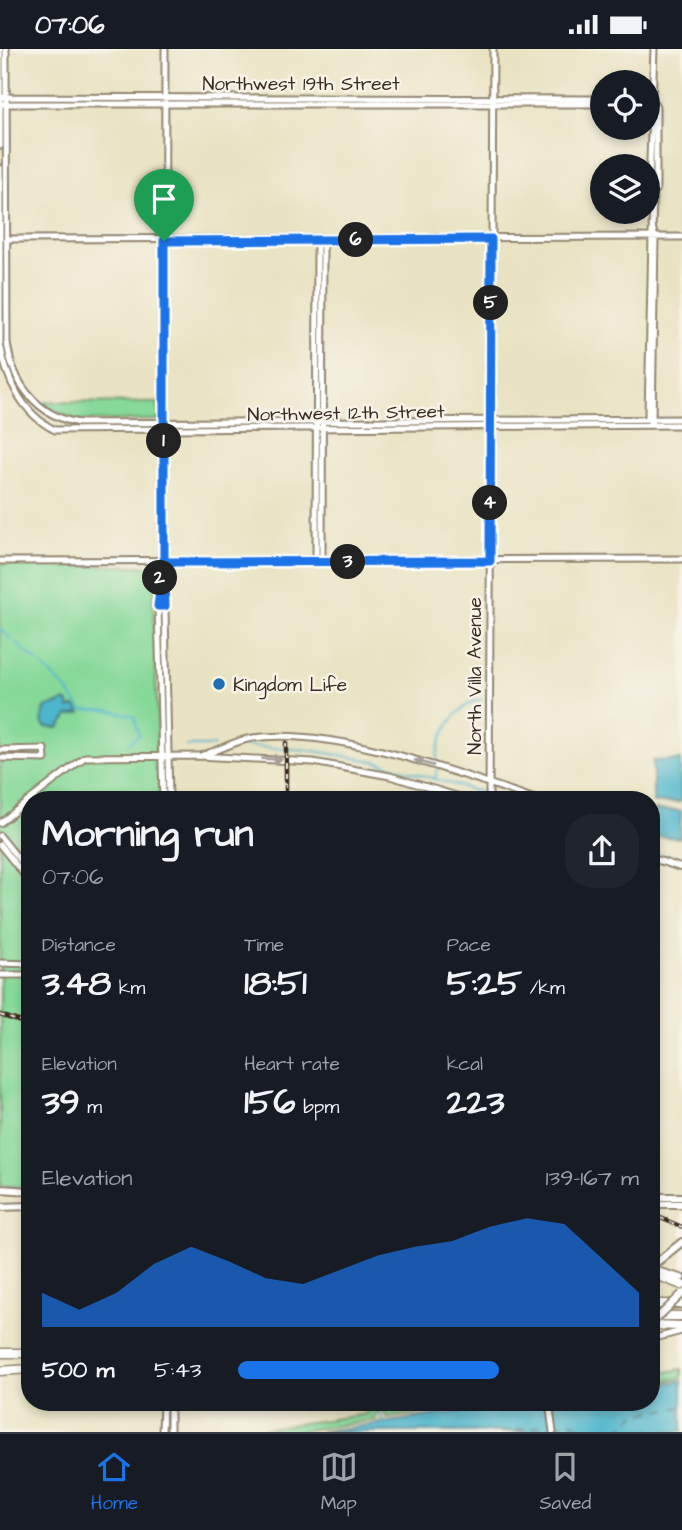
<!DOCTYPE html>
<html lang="en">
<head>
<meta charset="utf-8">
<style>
	:root { --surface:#171b24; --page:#20242c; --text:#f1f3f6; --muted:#9ea1a6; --line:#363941; --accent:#1a73e8 }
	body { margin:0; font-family:"Architects Daughter",sans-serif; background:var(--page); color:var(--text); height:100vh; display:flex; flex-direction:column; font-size:26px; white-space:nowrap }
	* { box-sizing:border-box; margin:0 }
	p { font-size:23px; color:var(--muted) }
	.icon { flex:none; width:38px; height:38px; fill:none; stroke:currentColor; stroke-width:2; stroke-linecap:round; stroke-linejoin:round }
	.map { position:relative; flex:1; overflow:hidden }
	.sheet { position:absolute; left:21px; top:742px; width:639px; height:620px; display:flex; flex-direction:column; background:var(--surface); border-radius:28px; box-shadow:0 4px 10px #0003 }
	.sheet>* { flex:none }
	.controls { position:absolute; left:590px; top:21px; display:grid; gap:14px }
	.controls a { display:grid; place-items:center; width:70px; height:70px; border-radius:50%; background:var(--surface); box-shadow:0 4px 10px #0003; font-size:35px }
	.pin { position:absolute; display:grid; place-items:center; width:60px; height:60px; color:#fff; margin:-72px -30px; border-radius:50% 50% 50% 0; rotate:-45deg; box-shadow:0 0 7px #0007 }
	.pin .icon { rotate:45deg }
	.km { position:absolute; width:35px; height:35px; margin:-18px; border-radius:50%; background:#222; color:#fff; font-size:19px; line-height:35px; text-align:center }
	.round { display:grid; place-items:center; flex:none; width:74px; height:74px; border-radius:28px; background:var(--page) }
	.summary { display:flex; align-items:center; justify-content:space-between; height:119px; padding:0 21px }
	h1 { font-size:38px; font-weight:700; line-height:52px }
	.figures { display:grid; grid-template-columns:repeat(3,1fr); gap:10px; height:119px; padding:7px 21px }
	.figures div { display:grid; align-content:center }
	.figures b { font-size:35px; font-weight:700 }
	.figures small { font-size:19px; font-weight:400 }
	.figures p { font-size:19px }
	.chart { height:196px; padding:14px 21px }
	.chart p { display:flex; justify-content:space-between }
	.chart svg { width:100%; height:126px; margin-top:7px; fill:var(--accent); opacity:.7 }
	ul { padding:0 21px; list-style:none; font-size:23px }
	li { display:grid; grid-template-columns:112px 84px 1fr; align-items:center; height:52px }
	li i { height:18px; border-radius:9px; background:var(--accent) }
	.status { display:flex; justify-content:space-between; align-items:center; height:49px; padding:0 35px; background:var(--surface); direction:ltr }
	.status svg { height:19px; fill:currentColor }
	.tab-bar { display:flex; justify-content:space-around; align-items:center; height:98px; border-top:2px solid var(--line); background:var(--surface); font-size:19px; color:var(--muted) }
	.tab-bar a { display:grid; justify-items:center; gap:4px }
	.tab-bar .active { color:var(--accent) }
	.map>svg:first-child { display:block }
</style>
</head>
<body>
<div class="status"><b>07:06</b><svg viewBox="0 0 49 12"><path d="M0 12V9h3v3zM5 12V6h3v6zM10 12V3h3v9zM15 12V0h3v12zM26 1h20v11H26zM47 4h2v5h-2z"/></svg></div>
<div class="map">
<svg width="682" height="1383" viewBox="0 0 682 1383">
	<rect width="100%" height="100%" fill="#f7f3e8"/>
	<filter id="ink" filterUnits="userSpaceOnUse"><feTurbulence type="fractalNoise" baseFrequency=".0143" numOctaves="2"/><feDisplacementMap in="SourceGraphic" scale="14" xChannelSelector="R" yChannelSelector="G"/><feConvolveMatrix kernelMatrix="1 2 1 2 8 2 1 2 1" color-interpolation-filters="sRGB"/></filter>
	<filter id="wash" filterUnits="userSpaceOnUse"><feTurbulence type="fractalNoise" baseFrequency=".00686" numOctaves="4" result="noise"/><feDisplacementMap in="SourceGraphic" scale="28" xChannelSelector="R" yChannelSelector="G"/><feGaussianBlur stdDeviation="1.57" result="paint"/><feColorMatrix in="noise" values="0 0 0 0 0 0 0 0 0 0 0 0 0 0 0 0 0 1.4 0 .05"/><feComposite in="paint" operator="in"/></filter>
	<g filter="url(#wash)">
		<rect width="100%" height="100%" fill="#e9e3c3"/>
		<path fill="#87d99a" stroke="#61825c" stroke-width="2" d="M45,353l113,1 1,17 -81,1 -35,-15z
			M0,515l134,2 15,1 8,9 -4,25 5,130 -4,30 5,8v31h-129v389l-30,-2z
			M682,1320v9l-31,4v-7z
			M449,1353h54l-116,16 -3,-7h-6l-3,9 -83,12h-55l125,-17 16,-9 20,2z"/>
		<path fill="#4eb5cc" stroke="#447075" stroke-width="2" d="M65,652l4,2v6l6,-3 6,7 -13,3 -9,12 -14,-1 -3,-5 3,-14z
			M680,711l1,42 -28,1v-42z
			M654,761l27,1 -1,27 -28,-2z
			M682,1332v50l-362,1 204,-30h127v-17z"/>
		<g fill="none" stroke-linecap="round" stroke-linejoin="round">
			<path stroke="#4eb5cc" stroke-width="2" d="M0,580l11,10
				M16,594l22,19
				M42,617l24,23 16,21h26l26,6 5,19 -10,8
				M186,697h28
				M242,697l67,4 65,11 112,33
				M438,716c-6,-22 21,-65 44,-65
				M435,730l2,-9
				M494,749l4,2
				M651,803l31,9
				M380,1362l3,11"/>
			<path stroke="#425b5b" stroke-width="2" stroke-dasharray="9 7" stroke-linecap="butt" d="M554,1376l20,-3 14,10
				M501,1383l48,-7
				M619,1383l17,-18 46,-7"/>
		</g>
	</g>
	<g filter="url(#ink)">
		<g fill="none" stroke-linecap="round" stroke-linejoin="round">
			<defs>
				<path id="secondary" d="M6,0l1,293c5,41 30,74 72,81l603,-4
					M165,0l-1,514 5,237
					M0,48l602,2
					M0,55h602
					M0,97v-97
					M0,119v176c6,34 22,70 55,86l627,-5
					M653,143l-4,-4 5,-139
					M7,190l675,-2
					M650,373l-2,-7 5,-223 3,-3v-82l-3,-5
					M652,373l3,-184 -3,-12
					M0,512l682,-2
					M316,513l1,-322
					M322,513l1,-322
					M0,701l44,-1 1,10 -45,-1
					M203,706c17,-5 33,-15 50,-17 81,-12 208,36 285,62
					M163,751l-5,-194 6,-43
					M489,751l4,-751
					M0,774l85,-66 113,-1 115,6 77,14 80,24
					M0,787l30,37
					M0,796l30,37
					M651,809l31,10
					M0,914l30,1
					M0,926h30
					M651,1220l31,9
					M651,1290l31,-8
					M170,1353v30
					M549,1353l4,30
					M162,1383l1,-30"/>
				<path id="primary" d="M0,1140l30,2
					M651,1148h31
					M651,1155h31
					M0,1158l30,-1
					M651,1218l31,-25"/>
				<path id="highway" d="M651,1224l31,12
					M651,1255h31
					M651,1267h31
					M651,1276l31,1
					M0,1304h30
					M0,1322l30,-2"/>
			</defs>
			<use href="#secondary" stroke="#928670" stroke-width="9"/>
			<use href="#primary" stroke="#928670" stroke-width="10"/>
			<use href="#highway" stroke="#928670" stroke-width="11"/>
			<use href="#secondary" stroke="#fff" stroke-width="5"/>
			<use href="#primary" stroke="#fff" stroke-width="6"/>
			<use href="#highway" stroke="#fff" stroke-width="8"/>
			<defs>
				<path id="rail" d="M286,694v57
					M0,966l30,10
					M651,1165l31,13"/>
			</defs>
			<use href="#rail" stroke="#3b2a1e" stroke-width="4.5"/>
			<use href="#rail" stroke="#f7f3e8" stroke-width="2" stroke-dasharray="5" stroke-linecap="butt"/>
			<defs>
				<path id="primary-bridge" d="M651,1275l31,-30"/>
			</defs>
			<use href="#primary-bridge" stroke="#928670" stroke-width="10" stroke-linecap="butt"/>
			<use href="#primary-bridge" stroke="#fff" stroke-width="6"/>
		</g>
		<defs><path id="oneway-solid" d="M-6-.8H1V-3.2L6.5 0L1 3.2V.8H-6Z" transform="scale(1.75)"/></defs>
		<g fill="#a79f9a">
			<use href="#oneway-solid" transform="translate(272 710) rotate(2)"/>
			<use href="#oneway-solid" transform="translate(424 714) rotate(-164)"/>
		</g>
	</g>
	<g fill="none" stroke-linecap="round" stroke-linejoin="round" filter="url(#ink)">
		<defs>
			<path id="route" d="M164,192v321l1,44h-7l6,-44 326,-1 1,-322 -327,2"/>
		</defs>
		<use href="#route" stroke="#fff" stroke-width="14"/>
		<use href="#route" stroke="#1a73e8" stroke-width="9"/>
	</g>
	<circle fill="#1f6fb2" stroke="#f7f3e8" stroke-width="2.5" cx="219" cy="635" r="7"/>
	<g text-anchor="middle" stroke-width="5" stroke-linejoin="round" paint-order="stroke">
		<g font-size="19" fill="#3b2a1e" stroke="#f7f3e8">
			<text x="301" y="41">Northwest 19th Street</text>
			<text transform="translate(346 363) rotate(-1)" y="7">Northwest 12th Street</text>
			<text transform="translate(474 627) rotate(-90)" y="7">North Villa Avenue</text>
		</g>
		<g font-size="19" fill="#3b2a1e" stroke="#f7f3e8" text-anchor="start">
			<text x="233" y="642">Kingdom Life</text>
		</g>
	</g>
</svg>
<div class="controls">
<a><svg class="icon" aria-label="locate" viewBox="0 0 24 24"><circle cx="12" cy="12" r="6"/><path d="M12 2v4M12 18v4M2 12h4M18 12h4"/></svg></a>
<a><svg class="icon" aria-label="layers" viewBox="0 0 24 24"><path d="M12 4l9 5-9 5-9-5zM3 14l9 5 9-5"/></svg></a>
</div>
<div class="pin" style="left:164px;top:192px;background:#1e9e55"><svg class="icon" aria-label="arrive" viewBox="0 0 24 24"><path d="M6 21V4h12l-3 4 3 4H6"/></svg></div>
<b class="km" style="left:164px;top:392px">1</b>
<b class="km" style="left:160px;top:529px">2</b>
<b class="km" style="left:348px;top:513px">3</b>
<b class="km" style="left:490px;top:454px">4</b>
<b class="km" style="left:491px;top:254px">5</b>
<b class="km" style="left:356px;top:191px">6</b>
<section class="sheet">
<div class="summary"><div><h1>Morning run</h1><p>07:06</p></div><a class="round"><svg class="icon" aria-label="share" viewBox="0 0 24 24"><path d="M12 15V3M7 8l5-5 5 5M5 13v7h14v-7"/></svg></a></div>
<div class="figures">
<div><p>Distance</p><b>3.48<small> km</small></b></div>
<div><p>Time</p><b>18:51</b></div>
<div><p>Pace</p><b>5:25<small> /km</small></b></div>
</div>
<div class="figures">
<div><p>Elevation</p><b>39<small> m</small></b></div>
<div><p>Heart rate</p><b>156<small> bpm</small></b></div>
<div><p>kcal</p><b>223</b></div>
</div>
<div class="chart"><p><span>Elevation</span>139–167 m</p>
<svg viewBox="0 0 160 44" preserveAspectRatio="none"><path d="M0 44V32L10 38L20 32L30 22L40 16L50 21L60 27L70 29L80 24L90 19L100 16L110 14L120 9L130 6L140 8L150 20L160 32V44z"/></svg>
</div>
<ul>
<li><b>500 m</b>5:43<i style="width:65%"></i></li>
</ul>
</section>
</div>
<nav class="tab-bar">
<a class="active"><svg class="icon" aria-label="home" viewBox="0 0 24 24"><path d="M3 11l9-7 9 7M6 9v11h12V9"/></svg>Home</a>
<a><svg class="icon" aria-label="map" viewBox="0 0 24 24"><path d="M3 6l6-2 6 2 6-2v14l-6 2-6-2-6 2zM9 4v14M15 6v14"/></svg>Map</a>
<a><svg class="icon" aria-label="saved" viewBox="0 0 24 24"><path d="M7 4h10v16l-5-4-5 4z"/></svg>Saved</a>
</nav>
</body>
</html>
